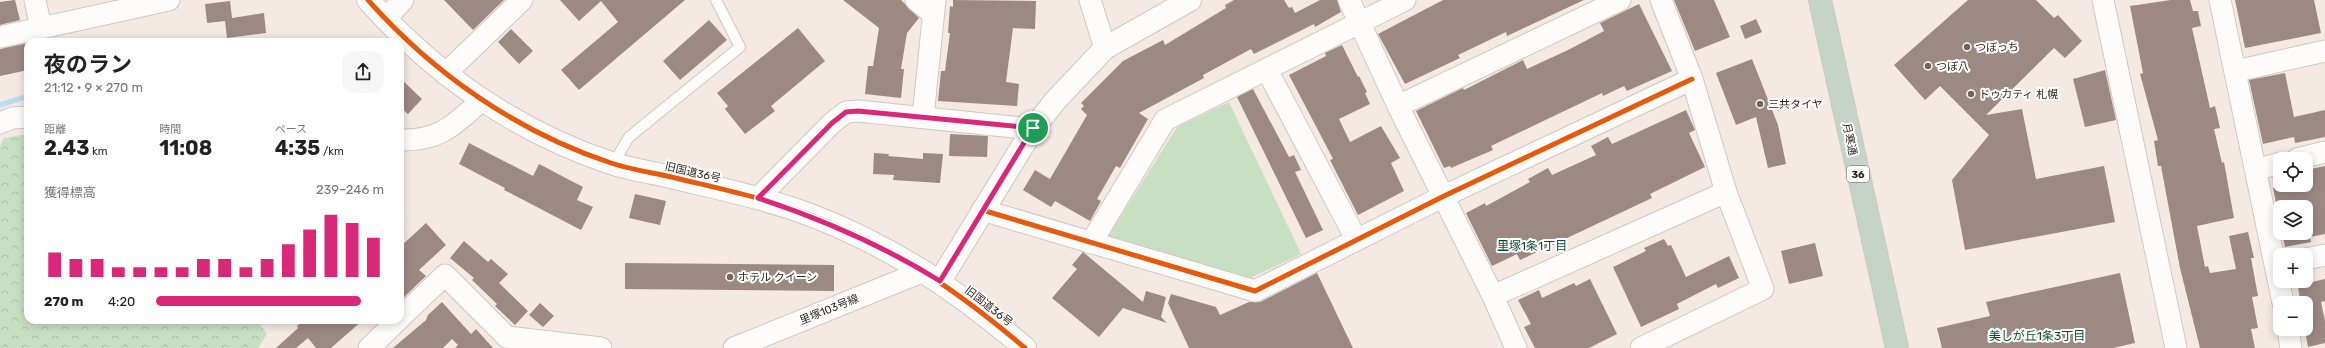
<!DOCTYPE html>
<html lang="ja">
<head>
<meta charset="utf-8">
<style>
	:root { --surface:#fff; --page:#f6f6f6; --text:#222; --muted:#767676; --accent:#db2777 }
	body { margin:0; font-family:Rubik,"Noto Sans JP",sans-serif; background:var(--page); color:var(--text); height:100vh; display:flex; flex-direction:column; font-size:15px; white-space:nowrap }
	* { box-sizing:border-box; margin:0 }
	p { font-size:13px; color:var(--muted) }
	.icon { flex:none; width:22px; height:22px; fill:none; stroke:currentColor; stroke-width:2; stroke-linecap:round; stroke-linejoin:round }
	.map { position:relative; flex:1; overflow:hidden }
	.panel { position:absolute; left:24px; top:38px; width:380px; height:286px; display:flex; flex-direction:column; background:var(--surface); border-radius:12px; box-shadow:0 2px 10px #0003 }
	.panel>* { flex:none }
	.controls { position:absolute; left:2273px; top:152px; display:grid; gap:8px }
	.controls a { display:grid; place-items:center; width:40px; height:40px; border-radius:8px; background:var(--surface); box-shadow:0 2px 10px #0003; font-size:20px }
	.pin { position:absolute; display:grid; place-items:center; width:34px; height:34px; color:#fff; margin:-17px; border:2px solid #fff; border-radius:50%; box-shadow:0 1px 4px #0007 }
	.round { display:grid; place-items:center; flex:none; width:42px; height:42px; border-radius:12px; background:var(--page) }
	.headline { display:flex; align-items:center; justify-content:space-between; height:68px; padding:0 20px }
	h1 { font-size:22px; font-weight:700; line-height:30px }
	.metrics { display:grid; grid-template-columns:repeat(3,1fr); gap:6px; height:68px; padding:4px 20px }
	.metrics div { display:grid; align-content:center }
	.metrics b { font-size:20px; font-weight:700 }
	.metrics small { font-size:11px; font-weight:400 }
	.metrics p { font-size:11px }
	.chart { height:112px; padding:8px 20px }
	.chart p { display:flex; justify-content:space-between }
	.chart svg { width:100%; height:72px; margin-top:4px; stroke:var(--accent); stroke-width:6 }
	ul { padding:0 20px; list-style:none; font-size:13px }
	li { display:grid; grid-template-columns:64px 48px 1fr; align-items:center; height:30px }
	li i { height:10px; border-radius:5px; background:var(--accent) }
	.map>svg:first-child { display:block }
</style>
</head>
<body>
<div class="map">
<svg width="2325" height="348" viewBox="0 0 2325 348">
	<defs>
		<pattern id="forest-crowns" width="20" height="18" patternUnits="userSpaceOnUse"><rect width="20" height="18" fill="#c7e0c1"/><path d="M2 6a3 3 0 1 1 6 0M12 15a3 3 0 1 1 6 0" fill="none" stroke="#abc0a5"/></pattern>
	</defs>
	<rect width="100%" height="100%" fill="#f4e9e3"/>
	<path fill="url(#forest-crowns)" d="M28,134v186h228l11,14 -9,14h-258v-202l4,-8z"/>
	<path fill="#c7e0c1" d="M1229,102l72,152 -57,27 -136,-44 69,-110z"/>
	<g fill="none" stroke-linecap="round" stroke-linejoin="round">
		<path stroke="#bcdaef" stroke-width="5" d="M0,105l28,-9"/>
	</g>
	<path fill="#9d8983" d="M15,0l5,20 -20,5v-23z
		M444,0h60l-31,30z
		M560,0h125l-106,90 -18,-20 57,-48 -17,-21 -22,20z
		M843,0h58l18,18 -12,15 -6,36h3l-3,29 -36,-4 3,-28h5l6,-38z
		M953,0l83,1 -1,28 -22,-1 -7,54 13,2 -2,22 -79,-5 3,-30h4l5,-38h-2l2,-27 3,1z
		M1234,0h50l5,8 3,-1 3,6 25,-13h17l4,12 -26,15 -1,-3 -60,30 -3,-5 -48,26 1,3 -65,35 9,6 -28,49 -4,-2 -19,33 4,2 -11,20 -35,-20 -4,6 -28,-17 12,-20 15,9 37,-64 -6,-6 3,-3 -3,-3 42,-42 40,-21 2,5 61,-37 -1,-3z
		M1443,0h141l-77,36 -1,-4 -48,23 2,3 -55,26 -27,-50z
		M1674,0h40l16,37 -35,14z
		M1968,0h68l18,18 4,-3 24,26 -17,17 -11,-10 -68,67 36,-6 14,70 68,-13 11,56 -150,28 -13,-70 37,-45 -49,-49 -15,14 -31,-35z
		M2171,0h19l3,11h5l3,15 -9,2 18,80 5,-2 5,22 -6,1 8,34 2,-1 10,56 -37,8 8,41 3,-1 2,7 26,-4 -7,-33 19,-4 6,26h-3l7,38 -6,1 6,31 -7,1 4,19h-55l-20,-80 -19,-102h-3l-4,-25 4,-1 -18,-66 3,-1 -13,-67z
		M2235,0h79l7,33 -76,15z
		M230,1l2,17 32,-5 2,20 -39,5 -2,-17 -18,2 -2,-19z
		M1639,4l33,67 -45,20 -3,-5 -21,10 -1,-3 -111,53 2,4 -42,18 -1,-2 -6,2 -28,-57 47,-23 1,2 59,-30 4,9 43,-20 34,-18 -4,-8z
		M1756,19l6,13 -17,7 -5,-13z
		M709,20l18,20 -47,40 -17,-19z
		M798,28l27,33 -54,45 4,5 -30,23 -20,-25 3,-3 -11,-13z
		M511,29l22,22 -14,13 -21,-22z
		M28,43v27l-28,6v-27z
		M1342,45l16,32 1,-1 8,16 -2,1 5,11 -31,15 11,23 31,-16 19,32 -9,5 13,28 -46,24 -28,-55 3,-1 -14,-27 -30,-57 37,-19 -1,-3z
		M1752,59l26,66 8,39 -18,4 -12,-51 -20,8 -20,-52z
		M2105,70l11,50 -31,7 -12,-48z
		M2285,73l9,44 31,-7v27l-30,6 -1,-6 -31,7 -14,-64z
		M400,78l22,21 -14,15 -8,-7z
		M1253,89l36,68 5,-2 7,15 -6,2 28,58 -17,8 -69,-141z
		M1686,110l9,20 -6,3 16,34 -55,27 2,4 -104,49 -28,13 -3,-6 -25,12 -26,-53 19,-10 1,3 44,-24 -2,-3 20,-11 4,7 44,-20 -5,-9 17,-9 4,7z
		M950,134l38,2 -1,21 -38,-1z
		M469,143l64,33 6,-12 44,23 -6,13 16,7 -12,23 -77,-40 1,-2 -46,-24z
		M874,153l15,1 -1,2 35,3v-6l20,1 -3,29 -47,-3 1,-5 -21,-1z
		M2325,166v68l-15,3 1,5 -26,5 -3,-14h24v-26h-26v16l-7,-35 33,-3v-15z
		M635,194l31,7 -6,24 -31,-7z
		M426,223l20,22 -27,25 7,6 -26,25v-54z
		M1664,239l4,7 3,-1 15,32 43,-21 10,22 -21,10 -2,-4 -39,20 2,5 -38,18 -28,-60 33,-16 -2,-3z
		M464,241l24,21 3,-3 17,15 -9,9 29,28 -13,14 -20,-19 2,-2 -25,-24 2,-2 -24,-20z
		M1815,243l8,33 -34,8 -8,-33z
		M1083,252l60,50 3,-11 20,6 -5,20 6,6 -44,-15 -24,29 -47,-39 25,-29 -5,-4z
		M625,263l209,2v26l-209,-2z
		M1317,273l36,75h-164l-21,-45 3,-9 45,13 4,8 29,-13h11z
		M2120,273l15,70 -22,5h-171l-5,-20 53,-12 -4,-14z
		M1590,279l27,55 -28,14h-54l-11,-21 7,-3 -13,-24 21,-10 3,8 32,-15 2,3z
		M2312,279v3l13,-3v22l-4,1 4,19v22l-17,4 -2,-11v-38l-6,1 -3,-18z
		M442,302l29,32 5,-5 17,19h-38l3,-3 -6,-6 -9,9h-50l33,-28 2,-5z
		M540,303l14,13 -11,11 -14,-12z
		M304,320h59l-32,28h-15l-8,-10 -12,10h-20l22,-20 -1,-2z"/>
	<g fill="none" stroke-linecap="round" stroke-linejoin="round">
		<defs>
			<path id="lane" d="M613,164l16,-27 111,-90 -24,-47"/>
			<path id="street" d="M35,0l6,28
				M916,0l17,14
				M1090,0l15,48
				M1349,0l49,106 95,190 23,52
				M2103,0l73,348
				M2220,0l63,303
				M385,19l18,-19
				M0,37l169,-37
				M1267,70l89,169
				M2236,71l89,-20
				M445,74l77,-74
				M1398,106l222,-106
				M923,117l12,-117
				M0,123l12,-5 16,-1
				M400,140c40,1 54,-15 82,-40
				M2297,159l28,-7
				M2255,170l25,-7
				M758,198l74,-75 14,-11 12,-1 175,18
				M982,210l273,81 189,-95 248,-117
				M1091,243l74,-123 240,-120
				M2306,259l19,-4
				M1493,296l233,-104
				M400,318l45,-43 62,62 94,11
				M2288,329l3,19
				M369,348l29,-28
				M734,348l190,-77
				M1641,348l122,-59 -37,-97 -34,-113 -31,-79"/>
			<path id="secondary" d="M368,0c66,74 149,132 243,163 18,6 37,9 56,13 49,12 99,22 146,40 82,32 145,75 212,132
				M940,281l93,-152 22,-28 50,-53 85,-48"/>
			<path id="highway" d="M1820,0l77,348"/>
		</defs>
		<use href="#lane" stroke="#d2c7c1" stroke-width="12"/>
		<use href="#street" stroke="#d2c7c1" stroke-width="23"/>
		<use href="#secondary" stroke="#d2c7c1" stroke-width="24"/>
		<use href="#highway" stroke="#ccc6c2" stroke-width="24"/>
		<use href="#lane" stroke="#fdfcfb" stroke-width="10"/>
		<use href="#street" stroke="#fdfcfb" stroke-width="21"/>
		<use href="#secondary" stroke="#fdfcfb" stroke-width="22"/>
		<use href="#highway" stroke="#c5d3c8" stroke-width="22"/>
		<defs>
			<path id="cycleway" d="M368,0c66,74 149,132 243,163 18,6 37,9 56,13 49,12 99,22 146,40 82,32 145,75 212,132
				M982,210l273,81 189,-95 248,-117"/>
		</defs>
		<use href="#cycleway" stroke="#fff" stroke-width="8"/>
		<use href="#cycleway" stroke="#e8590c" stroke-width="5"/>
	</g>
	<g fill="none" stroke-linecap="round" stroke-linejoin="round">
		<defs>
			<path id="route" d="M858,111l175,17 -93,153c-58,-36 -118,-62 -182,-83l74,-75 14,-11z"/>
		</defs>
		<use href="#route" stroke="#fff" stroke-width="8"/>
		<use href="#route" stroke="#db2777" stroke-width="5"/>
	</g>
	<g fill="#71665f" stroke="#fff" stroke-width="1.5">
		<circle cx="1967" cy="47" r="4"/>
		<circle cx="1928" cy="66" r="4"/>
		<circle cx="1971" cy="94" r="4"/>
		<circle cx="1760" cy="104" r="4"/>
		<circle cx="730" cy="277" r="4"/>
	</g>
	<g text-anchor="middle" stroke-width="4" stroke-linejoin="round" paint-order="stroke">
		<rect fill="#fff" stroke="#6b625d" stroke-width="1" x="1847" y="166" width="22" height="16" rx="3"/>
		<g font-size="10" font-weight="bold" fill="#2b1f18">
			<text x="1858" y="178">36</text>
		</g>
		<g font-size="11" fill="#2b1f18" stroke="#fff" text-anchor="start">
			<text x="1975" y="51">つぼっち</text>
			<text x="1936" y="70">つぼ八</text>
			<text x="1979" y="98">ドゥカティ 札幌</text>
			<text x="1768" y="108">三共タイヤ</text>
			<text x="738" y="281">ホテル クイーン</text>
		</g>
		<g font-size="11" fill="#2b1f18" stroke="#fff">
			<text transform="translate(1850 139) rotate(78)" y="4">月寒通</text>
			<text transform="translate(693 172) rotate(13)" y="4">旧国道36号</text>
			<text transform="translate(989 306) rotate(38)" y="4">旧国道36号</text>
			<text transform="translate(829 309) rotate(-22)" y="4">里塚103号線</text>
		</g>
		<g font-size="12" fill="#064c31" stroke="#fff">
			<text x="1532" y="250">里塚1条1丁目</text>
			<text x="2037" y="340">美しが丘1条3丁目</text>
		</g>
	</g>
</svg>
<div class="controls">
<a><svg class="icon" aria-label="locate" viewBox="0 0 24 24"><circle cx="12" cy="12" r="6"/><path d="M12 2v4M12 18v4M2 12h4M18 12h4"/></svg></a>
<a><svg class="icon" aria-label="layers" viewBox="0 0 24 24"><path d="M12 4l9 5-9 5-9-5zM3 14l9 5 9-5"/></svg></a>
<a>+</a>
<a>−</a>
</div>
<div class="pin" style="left:1033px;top:128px;background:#1e9e55"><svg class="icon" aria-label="arrive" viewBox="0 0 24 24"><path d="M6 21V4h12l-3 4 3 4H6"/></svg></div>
<section class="panel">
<div class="headline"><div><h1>夜のラン</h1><p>21:12 · 9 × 270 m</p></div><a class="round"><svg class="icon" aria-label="share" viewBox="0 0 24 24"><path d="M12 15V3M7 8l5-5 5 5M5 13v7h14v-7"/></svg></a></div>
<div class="metrics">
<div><p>距離</p><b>2.43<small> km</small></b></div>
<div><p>時間</p><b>11:08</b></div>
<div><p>ペース</p><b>4:35<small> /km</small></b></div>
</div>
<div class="chart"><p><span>獲得標高</span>239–246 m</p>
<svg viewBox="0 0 160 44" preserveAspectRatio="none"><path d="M5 44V29M15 44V33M25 44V33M35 44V38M45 44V38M55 44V38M65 44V38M75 44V33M85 44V33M95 44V38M105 44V33M115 44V24M125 44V15M135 44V6M145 44V11M155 44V20"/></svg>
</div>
<ul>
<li><b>270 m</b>4:20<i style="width:90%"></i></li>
</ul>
</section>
</div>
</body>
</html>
